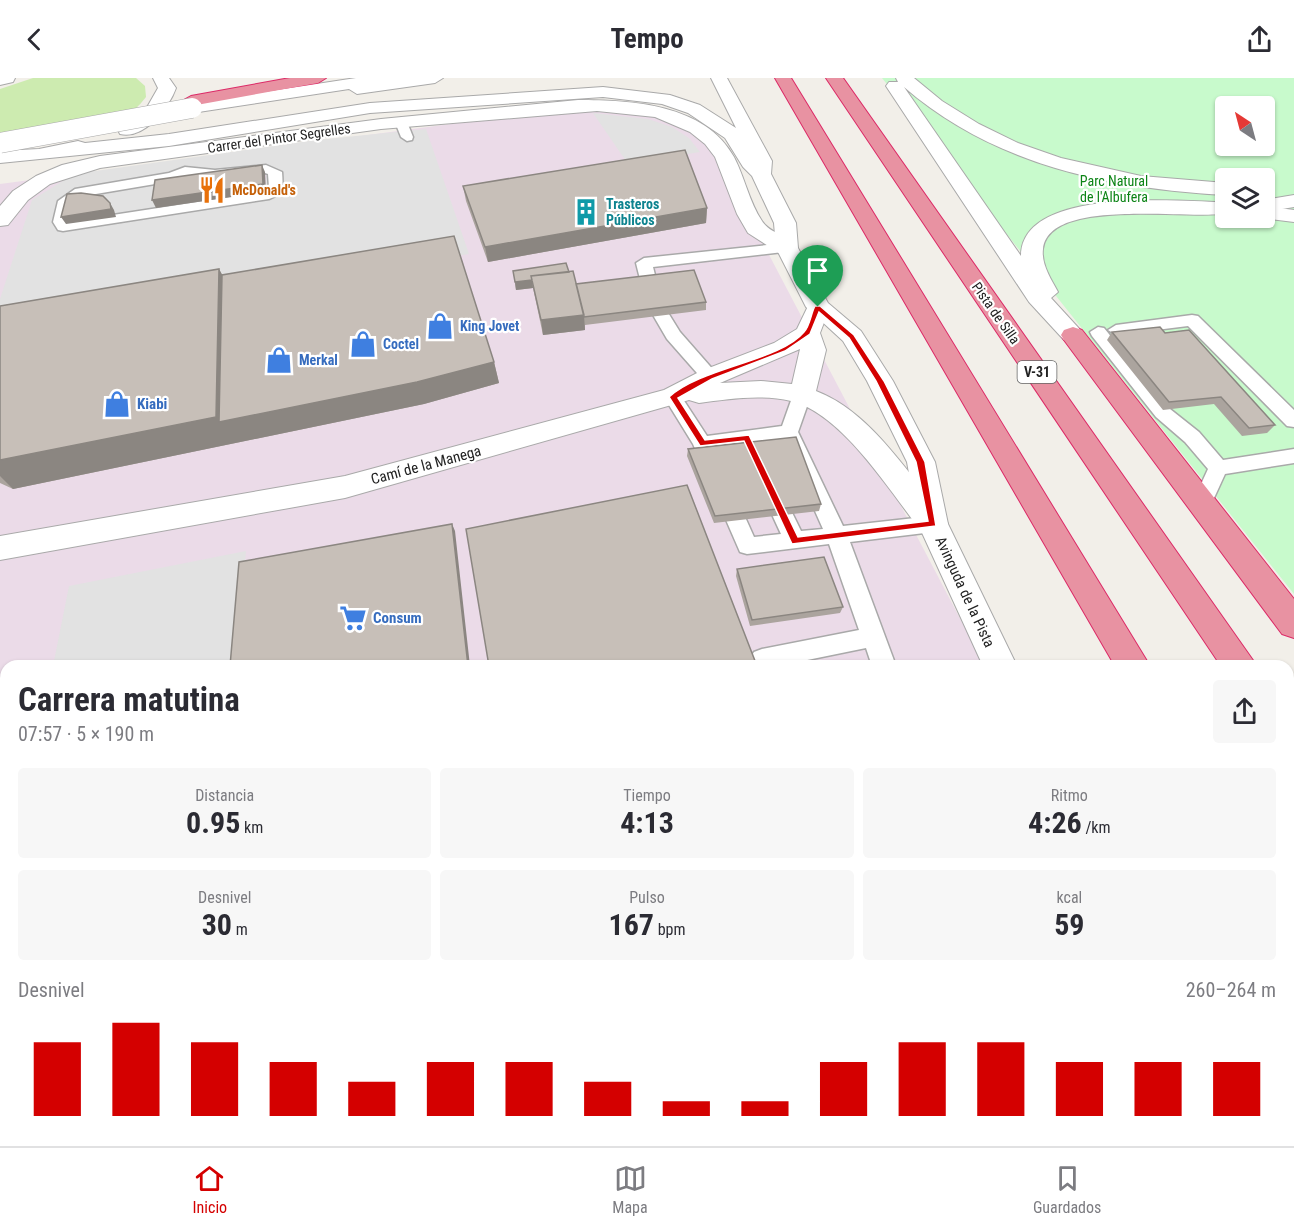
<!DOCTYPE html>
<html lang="es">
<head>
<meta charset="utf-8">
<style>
	:root { --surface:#fff; --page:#f7f7f7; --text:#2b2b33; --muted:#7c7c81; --line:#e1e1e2; --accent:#d40000 }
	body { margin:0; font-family:"Roboto Condensed",sans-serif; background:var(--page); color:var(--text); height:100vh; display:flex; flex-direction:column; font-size:22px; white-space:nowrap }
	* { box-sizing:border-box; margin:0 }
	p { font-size:20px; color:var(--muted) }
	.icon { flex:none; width:33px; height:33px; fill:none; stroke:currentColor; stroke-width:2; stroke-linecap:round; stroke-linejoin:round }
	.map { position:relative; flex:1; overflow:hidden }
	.side { position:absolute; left:0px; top:582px; width:1294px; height:486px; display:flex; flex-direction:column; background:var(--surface); border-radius:18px 18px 0 0; box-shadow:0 2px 4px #0004 }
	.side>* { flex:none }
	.needle { width:39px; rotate:324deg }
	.buttons { position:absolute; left:1215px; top:18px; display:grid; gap:12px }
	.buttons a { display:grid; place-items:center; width:60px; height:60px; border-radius:6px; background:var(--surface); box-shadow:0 2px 4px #0004; font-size:30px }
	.pin { position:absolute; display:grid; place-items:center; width:51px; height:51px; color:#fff; margin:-62px -26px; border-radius:50% 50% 50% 0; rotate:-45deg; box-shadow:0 0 6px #0007 }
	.pin .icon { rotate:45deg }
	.round { display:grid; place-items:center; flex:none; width:63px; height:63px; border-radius:6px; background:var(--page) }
	.head { display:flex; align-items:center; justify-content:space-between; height:102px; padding:0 18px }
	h1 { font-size:33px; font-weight:700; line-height:45px }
	.stats { display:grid; grid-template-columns:repeat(3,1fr); gap:9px; height:102px; padding:6px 18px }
	.stats div { display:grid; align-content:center; border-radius:6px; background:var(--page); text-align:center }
	.stats b { font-size:30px; font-weight:700 }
	.stats small { font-size:16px; font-weight:400 }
	.stats p { font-size:16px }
	.chart { height:168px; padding:12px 18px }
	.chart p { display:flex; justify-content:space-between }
	.chart svg { width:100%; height:108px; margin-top:6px; stroke:var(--accent); stroke-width:6 }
	header { display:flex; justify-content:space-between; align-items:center; height:78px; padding:0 18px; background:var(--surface); font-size:27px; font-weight:700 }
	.tab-bar { display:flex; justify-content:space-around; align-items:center; height:84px; border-top:2px solid var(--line); background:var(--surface); font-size:16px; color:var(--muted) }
	.tab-bar a { display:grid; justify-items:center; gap:3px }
	.tab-bar .active { color:var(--accent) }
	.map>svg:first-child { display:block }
</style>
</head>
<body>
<header><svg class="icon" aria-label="back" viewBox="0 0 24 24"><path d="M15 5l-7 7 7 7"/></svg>Tempo<svg class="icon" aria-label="share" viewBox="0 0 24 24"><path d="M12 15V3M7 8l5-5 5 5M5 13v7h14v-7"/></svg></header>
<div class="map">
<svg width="1294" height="1068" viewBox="0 0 1294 1068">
	<rect width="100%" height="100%" fill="#f2efe9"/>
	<path fill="#ebdbe8" d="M626,29l78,24 281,535h-979v474h1198l3,6h-1207v-962l533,-71z"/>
	<path fill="#cdebb0" d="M33,0h103l9,8 1,11c-30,41 -99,50 -146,49v-57z"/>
	<path fill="#c8facc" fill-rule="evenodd" d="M882,0h412v516zM1226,28h38v40h-38zM1226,100h38v40h-38z"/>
	<path fill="#e2e2e2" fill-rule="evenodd" d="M593,35l55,6 24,8 17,11 11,14 -72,12z
		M426,51l43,125 -469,81v-36l32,-99 42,-26 242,-34zM266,95v19l-107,-5z
		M246,473l-10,115h-183l16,-80z
		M6,624v330l-6,1v-313z"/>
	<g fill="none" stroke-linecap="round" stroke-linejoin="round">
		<defs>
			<path id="service" d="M401,40l6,4 6,15 -1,3 -5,1 -6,-4 -6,-15z
				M266,87l16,7c1,14 2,22 -13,27l-206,32 -5,-1 -5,-8 5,-21 17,-12 94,-16 16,-6 30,3zM265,95l3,1 1,14 -7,4 -195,30 5,-19 12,-7 89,-15 14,-6 28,3z
				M787,165l8,5 -3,3 -139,16 4,16 -8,5 -8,-5 -5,-20 8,-5z
				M661,232l6,1 13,21 36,41 3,4 -3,4h-12l-37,-42 -14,-24z
				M1192,237l6,1 96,94v17l-7,-1 -99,-100 -72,9 -8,-5 8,-5z
				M1098,249l6,1 66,81 29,23 24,28 71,-11v14l-69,11 -16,35 -7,3 -7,-3 -3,-5 16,-35 -23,-27 -29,-25 -64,-81 -2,-4z
				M802,311l9,6 -13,37 45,94 90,-10 7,2 3,6 -3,6 -7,2 -83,10 46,124h-24l-6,-18 -88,18h-24l-4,-7 4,-7 8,-3 97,-19 -30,-86 -82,10 -7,-2 -47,-108 -29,-47 3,-4h12l28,43 75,-10 11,-31zM783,361l40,90 -22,2 -43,-88zM740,367l41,89 -27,3 -40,-89z"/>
			<path id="minor" d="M578,22c54,0 127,4 156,57 11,21 15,45 28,64 8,13 27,14 36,27l-3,5h-16l-31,-20 -11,-19 -22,-57 -10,-13 -15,-12 -35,-15 -58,-6 -216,18 -281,39 -50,16 -22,16 -20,25 -8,1v-20l13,-15 23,-15 26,-11 38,-9 281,-37z
				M1264,128l30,4v12l-33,-4h3z
				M818,222l8,2 4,5 -10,26 6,17 -10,41c55,21 91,82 128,125l4,8 -4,8 -11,4 -11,-4c-32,-40 -79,-118 -131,-131 -30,-7 -62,-2 -92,2l-10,-3 -344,98 -345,62v-24l345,-60 319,-86 37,-19 73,-28 23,-14 13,-27zM800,271l-8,35 -31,-3 -41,2z
				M1158,1062h49l3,6h-50z"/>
			<path id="tertiary" d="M0,0h15l-2,4 -13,3z
				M153,0h16l7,10c-7,20 -32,52 -56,46l-2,-4 2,-4 26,-17 12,-21z
				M356,0h87l-8,5 -78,11 -8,-5 -157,24 -9,-5 9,-5z
				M711,0h16l45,83 -1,13 25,49 2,25 30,55 33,28 32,50 42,81 13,62 69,142h-34l-65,-142 -11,-62 -40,-81 -24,-40 -37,-34 -30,-59 -2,-25 -22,-47 -9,-9 -18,-29 -37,-25 -26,-9 -59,-7 -233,16 -201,33 -169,17v-12l39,-2 39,-8 7,2 84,-9 201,-31 233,-16 67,8 30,10 36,23z
				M896,0h18l28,23 37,23 39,19 43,15 80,18 85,7v12c-116,-6 -232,-30 -322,-108l117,169c0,-69 155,-55 200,-54l5,1v10c-34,8 -177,-17 -183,36 -2,15 8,30 15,43l-7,6 34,37 -3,5 -9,3 -9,-3 -35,-38 -143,-216 3,-4h9z
				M1294,117v12l-30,5v-12z
				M1208,1062h49l3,6h-50z"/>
			<path id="motorway" d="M290,0h36l-8,5 -127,23 -9,-5 9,-5z
				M775,0h16l359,588h-35z
				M826,0h17l414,588h-36z
				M1073,249l9,3 212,269v39l-12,-4 -218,-294 -3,-5 3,-5z
				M1288,640l6,2v40l-6,-2z
				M1288,828l6,2v50l-6,-2z
				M1288,1010l6,2v54l-10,-4h4z"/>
		</defs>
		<use href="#service" stroke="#a9a9a9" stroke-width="3"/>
		<use href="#minor" stroke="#a9a9a9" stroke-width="2"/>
		<use href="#tertiary" stroke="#a9a9a9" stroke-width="2"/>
		<use href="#motorway" stroke="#dc2a67" stroke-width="2"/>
		<use href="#service" fill="#fff" fill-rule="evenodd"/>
		<use href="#minor" fill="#fff" fill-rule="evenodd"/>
		<use href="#tertiary" fill="#fff" fill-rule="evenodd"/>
		<use href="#motorway" fill="#e892a2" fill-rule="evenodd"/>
		<defs>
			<path id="tertiary-bridge" d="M0,65l192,-35"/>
		</defs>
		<use href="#tertiary-bridge" stroke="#a9a9a9" stroke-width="21" stroke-linecap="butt"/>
		<use href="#tertiary-bridge" stroke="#fff" stroke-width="20"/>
	</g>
	<path fill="#aba49e" d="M463,108l244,22 -1,15 -218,39 -22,-61z
		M219,191l3,6 272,87 5,21 -75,21 -411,85 -13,-6v-177z
		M513,193l56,1 7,12 130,18v8l-121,15v5l-42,5 -10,-47 -17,2z
		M1112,254l53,1 110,92 -8,8 -25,3 -28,-32 -51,6 -56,-70z
		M688,371l133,55 -2,7 -105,12 -27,-67z
		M737,491l106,38 -3,6 -90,13 -14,-50z"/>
	<path fill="#8b8681" d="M262,87l3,7 1,20 -110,16 -4,-8z
		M110,125l4,7 2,7 -50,7 -5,-7z
		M707,130l-1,15 -218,39 -3,-15z
		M219,191l15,27 260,66 5,21 -75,21 -411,85 -13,-13v-16z
		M532,202l1,8 -17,2 -1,-8z
		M584,237l1,15 -42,5 -2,-15z
		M452,446l3,7 15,135h-2z
		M273,1062h15v6h-15z"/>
	<path fill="#c7bfb8" stroke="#8b8681" stroke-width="1.5" d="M685,72l22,58 -222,39 -22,-61z
		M262,87l1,19 -111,16 3,-20z
		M81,115l22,3 7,7 1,6 -50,8 6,-23z
		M454,158l40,126 -77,20 -198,40 3,-147z
		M566,185l3,9 -38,4 1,4 -17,2 -2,-11z
		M219,191l-3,148 -216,43v-154z
		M694,192l12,32 -122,15 -8,-33z
		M573,193l11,44 -43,5 -10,-44z
		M1160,249l5,6 24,-3 86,95 -26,3 -28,-31 -52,5 -57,-70z
		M796,359l25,67 -106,12 -27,-67z
		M687,407l70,181h-268l-23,-137z
		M452,446l16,142h-238l9,-104z
		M824,479l19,50 -91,13 -15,-51z
		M6,951v111h267v6h-273v-116z"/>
	<path fill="#d40000" stroke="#fff" stroke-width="1.5" fill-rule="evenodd" d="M815,228h5l34,29 30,46 41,81 11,64 -144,18 -48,-103 -44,5 -31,-49c33,-30 111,-36 135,-65 6,-6 7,-19 11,-26zM819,234l30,26 27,43 40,81 12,59 -130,16 -49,-102 -44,5 -27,-42 34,-19 73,-28 25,-17z"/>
	<defs>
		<symbol id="restaurant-bare" viewBox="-9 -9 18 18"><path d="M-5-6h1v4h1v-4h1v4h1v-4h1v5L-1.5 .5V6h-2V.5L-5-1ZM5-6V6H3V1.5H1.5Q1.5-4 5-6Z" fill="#e8710a" stroke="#fff" stroke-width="2.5" paint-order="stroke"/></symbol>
		<symbol id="building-bare" viewBox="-9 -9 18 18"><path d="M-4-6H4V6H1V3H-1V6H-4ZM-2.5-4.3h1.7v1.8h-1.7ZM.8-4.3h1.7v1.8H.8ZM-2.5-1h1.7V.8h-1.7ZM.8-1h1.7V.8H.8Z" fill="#0f9aa8" stroke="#fff" stroke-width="2.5" paint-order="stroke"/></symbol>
		<symbol id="shop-bare" viewBox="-9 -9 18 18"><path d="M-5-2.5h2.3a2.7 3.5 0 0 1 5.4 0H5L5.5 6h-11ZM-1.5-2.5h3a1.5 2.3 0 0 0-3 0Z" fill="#3f7fe0" stroke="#fff" stroke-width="2.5" paint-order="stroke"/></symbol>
		<symbol id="supermarket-bare" viewBox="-9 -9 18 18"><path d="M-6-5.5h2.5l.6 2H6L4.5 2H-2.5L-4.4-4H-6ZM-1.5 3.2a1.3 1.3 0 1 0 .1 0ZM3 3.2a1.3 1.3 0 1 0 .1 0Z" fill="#3f7fe0" stroke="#fff" stroke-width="2.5" paint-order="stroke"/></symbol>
	</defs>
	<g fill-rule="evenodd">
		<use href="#restaurant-bare" x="193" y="93" width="38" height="38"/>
		<use href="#building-bare" x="567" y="115" width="38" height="38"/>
		<use href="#shop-bare" x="421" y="229" width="38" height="38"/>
		<use href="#shop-bare" x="344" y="247" width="38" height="38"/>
		<use href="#shop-bare" x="260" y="263" width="38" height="38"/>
		<use href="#shop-bare" x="98" y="307" width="38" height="38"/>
		<use href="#supermarket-bare" x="334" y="521" width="38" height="38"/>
	</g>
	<g text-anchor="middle" stroke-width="4.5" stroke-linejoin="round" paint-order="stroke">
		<g font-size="14" fill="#222" stroke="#fff">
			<text transform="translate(279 60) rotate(-8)" y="5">Carrer del Pintor Segrelles</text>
			<text transform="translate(996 235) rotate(55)" y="5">Pista de Silla</text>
		</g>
		<g font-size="14" fill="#0c8416" stroke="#fff">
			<text x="1114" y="108">Parc Natural<tspan x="1114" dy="16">de l'Albufera</tspan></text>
		</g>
		<g font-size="14" font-weight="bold" fill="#c56008" stroke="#fff" text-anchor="start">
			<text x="232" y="117">McDonald's</text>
		</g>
		<g font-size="14" font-weight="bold" fill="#0d838f" stroke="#fff" text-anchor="start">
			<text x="606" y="131">Trasteros<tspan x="606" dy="16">Públicos</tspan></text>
		</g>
		<g font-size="14" font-weight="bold" fill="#366cbe" stroke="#fff" text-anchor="start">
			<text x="460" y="253">King Jovet</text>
			<text x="383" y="271">Coctel</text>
			<text x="299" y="287">Merkal</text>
		</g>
		<rect fill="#fff" stroke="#646464" stroke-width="1.5" x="1017.5" y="283" width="39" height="22" rx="4.5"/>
		<g font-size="14" font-weight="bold" fill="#222">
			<text x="1037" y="299">V-31</text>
		</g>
		<g font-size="15" font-weight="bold" fill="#366cbe" stroke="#fff" text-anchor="start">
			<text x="137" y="331">Kiabi</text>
			<text x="373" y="545">Consum</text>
		</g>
		<g font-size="15" fill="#222" stroke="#fff">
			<text transform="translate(426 387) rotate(-15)" y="5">Camí de la Manega</text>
			<text transform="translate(965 514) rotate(65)" y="5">Avinguda de la Pista</text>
		</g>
	</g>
</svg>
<div class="buttons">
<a><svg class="needle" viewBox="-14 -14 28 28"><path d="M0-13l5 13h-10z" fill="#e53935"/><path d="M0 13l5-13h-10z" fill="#7c7c81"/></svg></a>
<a><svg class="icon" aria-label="layers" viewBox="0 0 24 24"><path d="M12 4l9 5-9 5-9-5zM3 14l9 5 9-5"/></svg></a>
</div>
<div class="pin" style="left:818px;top:229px;background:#1e9e55"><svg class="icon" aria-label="arrive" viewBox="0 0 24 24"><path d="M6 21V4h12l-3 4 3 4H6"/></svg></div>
<section class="side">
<div class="head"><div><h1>Carrera matutina</h1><p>07:57 · 5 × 190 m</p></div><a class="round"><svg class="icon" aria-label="share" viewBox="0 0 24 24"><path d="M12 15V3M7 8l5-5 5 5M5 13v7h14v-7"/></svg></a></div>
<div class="stats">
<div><p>Distancia</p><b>0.95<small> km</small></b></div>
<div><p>Tiempo</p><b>4:13</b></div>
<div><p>Ritmo</p><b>4:26<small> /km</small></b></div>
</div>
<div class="stats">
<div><p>Desnivel</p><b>30<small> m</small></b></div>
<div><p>Pulso</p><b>167<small> bpm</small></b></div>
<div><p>kcal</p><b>59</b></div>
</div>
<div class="chart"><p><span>Desnivel</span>260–264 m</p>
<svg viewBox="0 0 160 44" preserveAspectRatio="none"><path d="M5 44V14M15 44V6M25 44V14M35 44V22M45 44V30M55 44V22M65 44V22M75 44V30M85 44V38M95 44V38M105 44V22M115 44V14M125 44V14M135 44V22M145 44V22M155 44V22"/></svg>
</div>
</section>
</div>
<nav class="tab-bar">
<a class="active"><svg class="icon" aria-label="home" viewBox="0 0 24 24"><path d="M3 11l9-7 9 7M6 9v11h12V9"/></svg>Inicio</a>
<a><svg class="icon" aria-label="map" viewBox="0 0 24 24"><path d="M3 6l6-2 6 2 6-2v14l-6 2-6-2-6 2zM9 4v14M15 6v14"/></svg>Mapa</a>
<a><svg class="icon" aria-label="saved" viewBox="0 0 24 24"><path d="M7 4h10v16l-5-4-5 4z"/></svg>Guardados</a>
</nav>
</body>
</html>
